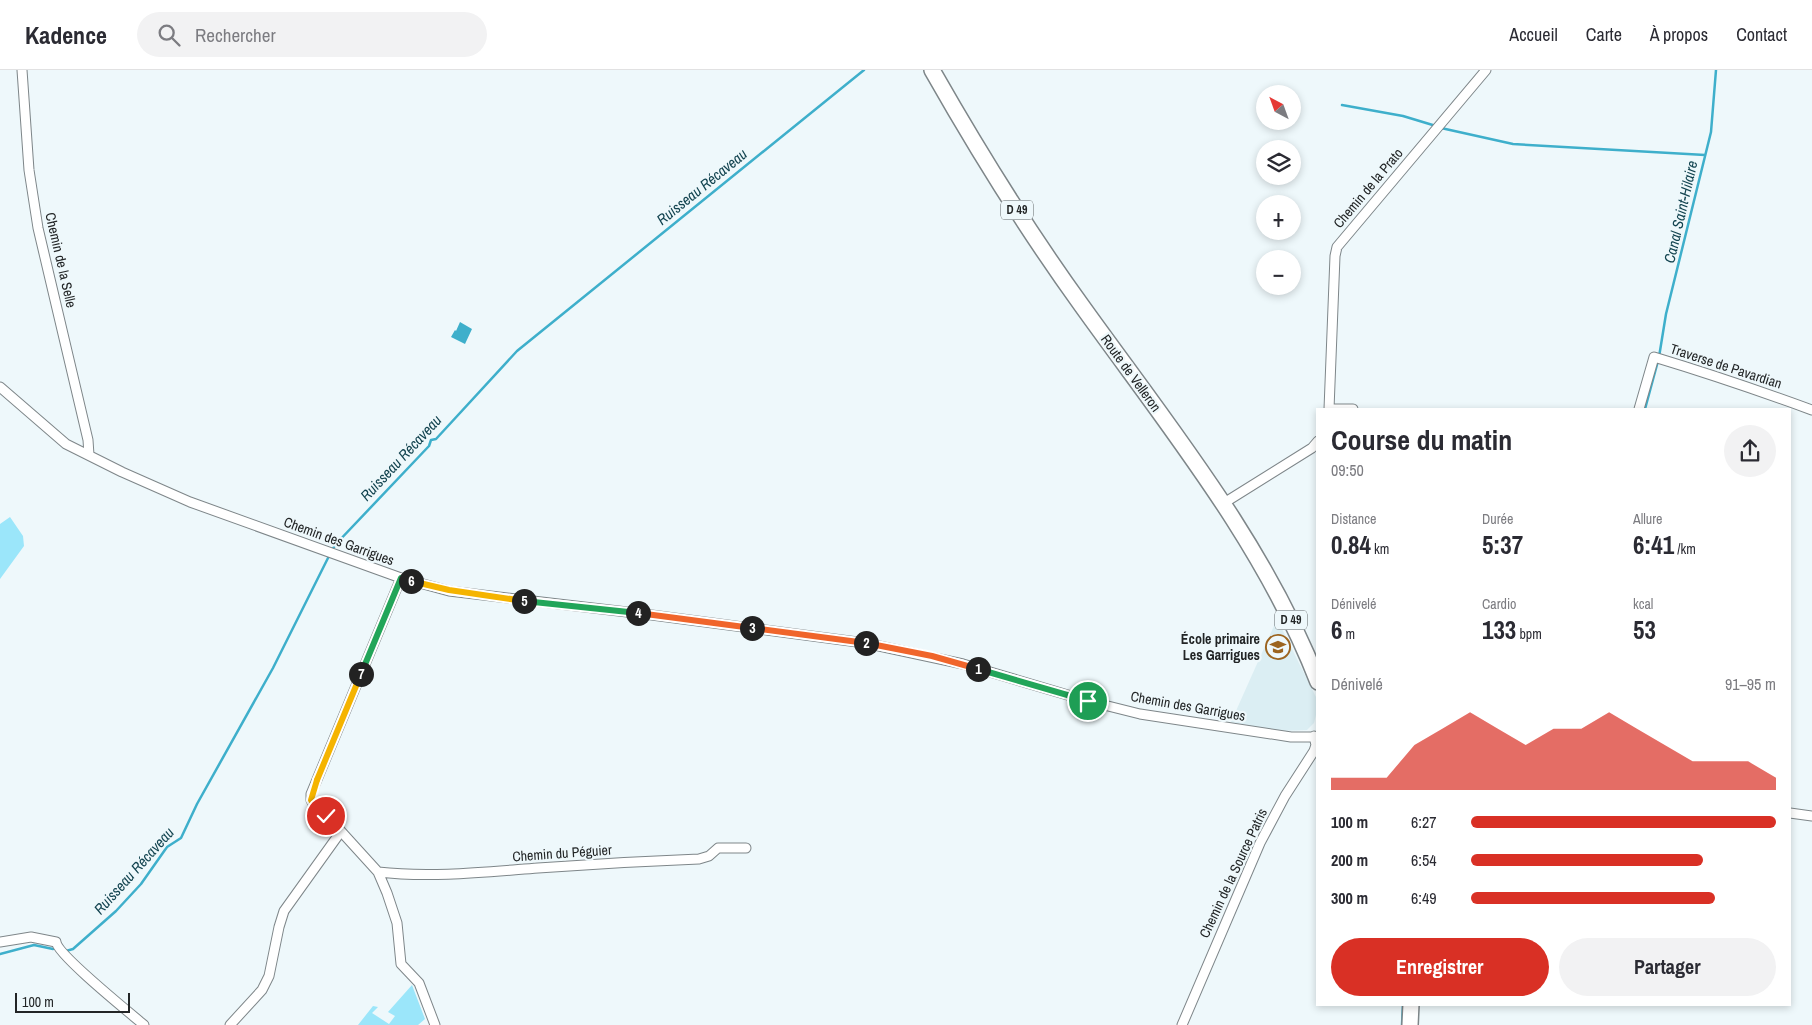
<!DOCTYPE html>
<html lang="fr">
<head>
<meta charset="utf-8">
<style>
	:root { --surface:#fff; --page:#f2f2f3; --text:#2b2b33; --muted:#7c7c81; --line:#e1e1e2; --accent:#d93025 }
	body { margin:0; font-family:"Archivo Narrow",sans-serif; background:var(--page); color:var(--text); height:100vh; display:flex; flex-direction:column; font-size:19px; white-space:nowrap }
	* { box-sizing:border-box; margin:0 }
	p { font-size:16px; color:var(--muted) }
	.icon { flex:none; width:28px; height:28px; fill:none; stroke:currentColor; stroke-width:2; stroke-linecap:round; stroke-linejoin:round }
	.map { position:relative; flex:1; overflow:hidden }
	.sheet { position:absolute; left:1316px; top:338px; width:475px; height:598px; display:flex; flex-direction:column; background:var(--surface); border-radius:0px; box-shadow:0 2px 8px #0003 }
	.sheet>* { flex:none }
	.needle { width:32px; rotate:319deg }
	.tools { position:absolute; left:1256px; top:15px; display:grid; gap:10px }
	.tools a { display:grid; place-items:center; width:45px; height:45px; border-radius:50%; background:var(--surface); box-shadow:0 2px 8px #0003; font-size:25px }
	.scale { position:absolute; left:15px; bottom:12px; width:115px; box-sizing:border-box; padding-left:5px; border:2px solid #222526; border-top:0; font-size:14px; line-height:18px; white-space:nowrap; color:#222526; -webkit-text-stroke:4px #eef8fb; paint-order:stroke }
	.pin { position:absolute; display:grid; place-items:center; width:42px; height:42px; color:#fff; margin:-21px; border:2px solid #fff; border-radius:50%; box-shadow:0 1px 5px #0007 }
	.km { position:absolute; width:25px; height:25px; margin:-12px; border-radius:50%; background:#222; color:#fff; font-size:14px; line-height:25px; text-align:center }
	.round { display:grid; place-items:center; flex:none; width:52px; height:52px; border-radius:26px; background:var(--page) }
	.head { display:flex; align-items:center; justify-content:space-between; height:85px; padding:0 15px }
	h1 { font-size:28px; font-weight:800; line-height:38px }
	.stats { display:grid; grid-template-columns:repeat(3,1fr); gap:8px; height:85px; padding:5px 15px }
	.stats div { display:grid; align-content:center }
	.stats b { font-size:25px; font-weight:800 }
	.stats small { font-size:14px; font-weight:400 }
	.stats p { font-size:14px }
	.chart { height:140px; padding:10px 15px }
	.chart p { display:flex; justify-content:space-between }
	.chart svg { width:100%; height:90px; margin-top:5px; fill:var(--accent); opacity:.7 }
	.button { display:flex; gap:10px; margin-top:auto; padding:10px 15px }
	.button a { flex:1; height:58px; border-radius:30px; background:var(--accent); color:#fff; font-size:20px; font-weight:800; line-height:58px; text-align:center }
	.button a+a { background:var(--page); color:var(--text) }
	ul { padding:0 15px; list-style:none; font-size:16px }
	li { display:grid; grid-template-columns:80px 60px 1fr; align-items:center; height:38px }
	li i { height:12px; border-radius:6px; background:var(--accent) }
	header { display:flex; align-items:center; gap:30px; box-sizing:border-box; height:70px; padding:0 25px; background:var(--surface); border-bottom:1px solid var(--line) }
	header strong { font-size:24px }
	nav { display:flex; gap:28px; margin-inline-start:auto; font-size:18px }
	.search { width:350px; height:45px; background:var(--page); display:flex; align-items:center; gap:12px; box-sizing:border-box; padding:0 18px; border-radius:28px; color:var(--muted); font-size:19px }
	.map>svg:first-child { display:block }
</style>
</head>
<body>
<header>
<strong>Kadence</strong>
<div class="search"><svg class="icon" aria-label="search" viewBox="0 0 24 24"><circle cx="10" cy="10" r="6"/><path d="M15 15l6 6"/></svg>Rechercher</div>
<nav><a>Accueil</a><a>Carte</a><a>À propos</a><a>Contact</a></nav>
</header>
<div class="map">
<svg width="1812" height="955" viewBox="0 0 1812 955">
	<rect width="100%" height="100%" fill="#eef8fb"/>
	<path fill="#dbeef3" d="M1277,549l39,78 1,14 -3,12 -7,7 -27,1 -49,-9z"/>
	<path fill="#9be6fa" d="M10,447l13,19 1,10 -24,33v-55z
		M412,915l13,34 -7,6h-60l15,-19 5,1 -6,6 17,11 6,-8 -7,-4z"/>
	<path fill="#3eafcb" d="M460,252l12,7 -7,15 -14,-7 4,-7 1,1z"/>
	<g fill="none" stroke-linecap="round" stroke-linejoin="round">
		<path stroke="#3eafcb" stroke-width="2.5" d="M1342,35l61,11 33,10
			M1441,58l72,16 192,11
			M1659,287l7,-43 45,-182 5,-62
			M1645,339l13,-48
			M66,881l7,-2 43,-38 25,-27 26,-37 14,-9 16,-34 76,-136 59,-118 4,-6 93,-98 2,-6 5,-1 81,-88 347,-281
			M0,884l34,-9 19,4
			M1402,955l1,-21"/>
		<defs>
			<path id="street" d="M22,0l7,100 9,58 50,212 1,15
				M0,317l66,57 56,28 68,30 211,76 48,13 195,23 221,29 98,21 125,37 52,13 151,23h27
				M1329,339l6,-153 2,-9 149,-177
				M1332,339h21
				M1639,339l15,-52c53,16 106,34 158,53
				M1224,433l88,-55 6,-7
				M401,508l-90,216v6l5,8 22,20 40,44 9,21 10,30 4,41 18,19 16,42
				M1790,743l22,3
				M378,802c52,6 108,0 160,-4 54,-4 108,-7 161,-9l10,-3 9,-8h28
				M0,872l31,-5 25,5c2,13 74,71 88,83
				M230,955l32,-35 7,-14 10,-49 5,-16 53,-74 1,-9
				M1182,955l78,-182 25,-47 29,-45 2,-6 -2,-9"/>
			<path id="primary" d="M932,0c46,81 95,160 150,236 86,120 182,237 236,376
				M1410,955l1,-21"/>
		</defs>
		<use href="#street" stroke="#7e8689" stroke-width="11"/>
		<use href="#primary" stroke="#7e8689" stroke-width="18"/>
		<use href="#street" stroke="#fff" stroke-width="9"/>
		<use href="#primary" stroke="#fff" stroke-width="15"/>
	</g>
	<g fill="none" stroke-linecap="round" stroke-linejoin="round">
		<defs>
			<path id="split-1" d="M978,599l110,32"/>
			<path id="split-2" d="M866,573l66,13 46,13"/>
			<path id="split-3" d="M752,558l114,15"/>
			<path id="split-4" d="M638,543l114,15"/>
			<path id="split-5" d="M524,531l114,12"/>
			<path id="split-6" d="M411,511l38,9 75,11"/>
			<path id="split-7" d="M361,604l40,-96 10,3"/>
			<path id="split-8" d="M317,710l44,-106"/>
			<path id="split-9" d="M317,710l-6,20 5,8 10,8"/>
		</defs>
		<use href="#split-1" stroke="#fff" stroke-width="10"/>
		<use href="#split-2" stroke="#fff" stroke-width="10"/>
		<use href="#split-3" stroke="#fff" stroke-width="10"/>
		<use href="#split-4" stroke="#fff" stroke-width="10"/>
		<use href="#split-5" stroke="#fff" stroke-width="10"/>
		<use href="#split-6" stroke="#fff" stroke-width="10"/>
		<use href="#split-7" stroke="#fff" stroke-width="10"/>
		<use href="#split-8" stroke="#fff" stroke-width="10"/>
		<use href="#split-9" stroke="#fff" stroke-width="10"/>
		<use href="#split-1" stroke="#22a559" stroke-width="6"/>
		<use href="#split-2" stroke="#f0652b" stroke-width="6"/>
		<use href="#split-3" stroke="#f0652b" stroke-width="6"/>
		<use href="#split-4" stroke="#f0652b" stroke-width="6"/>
		<use href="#split-5" stroke="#22a559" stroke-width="6"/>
		<use href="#split-6" stroke="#f5b400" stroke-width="6"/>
		<use href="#split-7" stroke="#22a559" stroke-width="6"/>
		<use href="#split-8" stroke="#f5b400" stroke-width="6"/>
		<use href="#split-9" stroke="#f5b400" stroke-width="6"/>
	</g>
	<defs>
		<symbol id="school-ring" viewBox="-11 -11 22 22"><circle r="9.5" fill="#eef8fb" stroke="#9c641f" stroke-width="1.5"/><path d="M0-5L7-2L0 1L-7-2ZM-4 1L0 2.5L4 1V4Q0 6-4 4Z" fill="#9c641f"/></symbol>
	</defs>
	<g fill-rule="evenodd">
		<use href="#school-ring" x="1264" y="563" width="28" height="28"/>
	</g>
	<g text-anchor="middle" stroke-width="4.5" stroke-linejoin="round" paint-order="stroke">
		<g fill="#eef8fb" stroke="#5f6466" stroke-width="1">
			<rect x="1001" y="130.5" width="32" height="19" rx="4"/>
			<rect x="1275" y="540.5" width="32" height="19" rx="4"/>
		</g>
		<g font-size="12" font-weight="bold" fill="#222526">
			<text x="1017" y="144">D 49</text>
			<text x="1291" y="554">D 49</text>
		</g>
		<g font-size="14" fill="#222526" stroke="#eef8fb">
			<text transform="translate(1368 118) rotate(-50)" y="5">Chemin de la Prato</text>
			<text transform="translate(61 190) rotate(77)" y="5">Chemin de la Selle</text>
			<text transform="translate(1726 296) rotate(18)" y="5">Traverse de Pavardian</text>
			<text transform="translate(1131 303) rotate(54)" y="5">Route de Velleron</text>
			<text transform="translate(339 471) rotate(20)" y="5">Chemin des Garrigues</text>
			<text transform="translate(1188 636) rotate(10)" y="5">Chemin des Garrigues</text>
			<text transform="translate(562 783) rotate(-4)" y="5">Chemin du Péguier</text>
			<text transform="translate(1233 803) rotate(-65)" y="5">Chemin de la Source Patris</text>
		</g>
		<g font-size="14" font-weight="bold" fill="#222526" stroke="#eef8fb" text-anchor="end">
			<text x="1260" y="574">École primaire<tspan x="1260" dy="16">Les Garrigues</tspan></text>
		</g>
		<g font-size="15" font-style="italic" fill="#134450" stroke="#eef8fb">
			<text transform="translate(702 117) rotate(-39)" y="5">Ruisseau Récaveau</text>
			<text transform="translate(1681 142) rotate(-77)" y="5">Canal Saint-Hilaire</text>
			<text transform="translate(401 388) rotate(-47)" y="5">Ruisseau Récaveau</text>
			<text transform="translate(134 801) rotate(-48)" y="5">Ruisseau Récaveau</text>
		</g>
	</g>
</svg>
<div class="tools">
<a><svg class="needle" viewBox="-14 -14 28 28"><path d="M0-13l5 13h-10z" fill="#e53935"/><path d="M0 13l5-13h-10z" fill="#7c7c81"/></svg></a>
<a><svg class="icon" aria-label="layers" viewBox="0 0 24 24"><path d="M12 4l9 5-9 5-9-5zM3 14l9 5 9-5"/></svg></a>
<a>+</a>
<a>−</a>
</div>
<div class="scale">100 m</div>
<div class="pin" style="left:1088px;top:631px;background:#1e9e55"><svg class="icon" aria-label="arrive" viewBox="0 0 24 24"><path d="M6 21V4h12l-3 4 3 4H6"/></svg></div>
<div class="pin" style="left:326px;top:746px;background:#d93025"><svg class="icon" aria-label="check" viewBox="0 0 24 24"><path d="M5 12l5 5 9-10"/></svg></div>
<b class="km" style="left:978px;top:599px">1</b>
<b class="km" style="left:866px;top:573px">2</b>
<b class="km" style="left:752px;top:558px">3</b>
<b class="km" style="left:638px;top:543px">4</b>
<b class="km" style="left:524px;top:531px">5</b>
<b class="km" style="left:411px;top:511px">6</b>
<b class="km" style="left:361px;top:604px">7</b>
<section class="sheet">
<div class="head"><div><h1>Course du matin</h1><p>09:50</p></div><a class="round"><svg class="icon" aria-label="share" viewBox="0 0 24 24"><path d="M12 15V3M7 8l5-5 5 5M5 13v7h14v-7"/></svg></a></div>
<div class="stats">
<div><p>Distance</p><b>0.84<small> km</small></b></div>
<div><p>Durée</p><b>5:37</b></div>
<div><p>Allure</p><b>6:41<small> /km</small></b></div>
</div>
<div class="stats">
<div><p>Dénivelé</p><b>6<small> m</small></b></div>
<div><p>Cardio</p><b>133<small> bpm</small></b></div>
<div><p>kcal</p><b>53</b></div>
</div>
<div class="chart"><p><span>Dénivelé</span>91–95 m</p>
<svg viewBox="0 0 160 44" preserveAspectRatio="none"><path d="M0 44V38L10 38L20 38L30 22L40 14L50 6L60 14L70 22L80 14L90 14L100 6L110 14L120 22L130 30L140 30L150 30L160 38V44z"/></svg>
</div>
<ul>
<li><b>100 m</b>6:27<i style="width:100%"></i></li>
<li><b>200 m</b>6:54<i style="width:76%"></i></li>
<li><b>300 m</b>6:49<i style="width:80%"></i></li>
</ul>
<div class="button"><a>Enregistrer</a><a>Partager</a></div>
</section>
</div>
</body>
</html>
